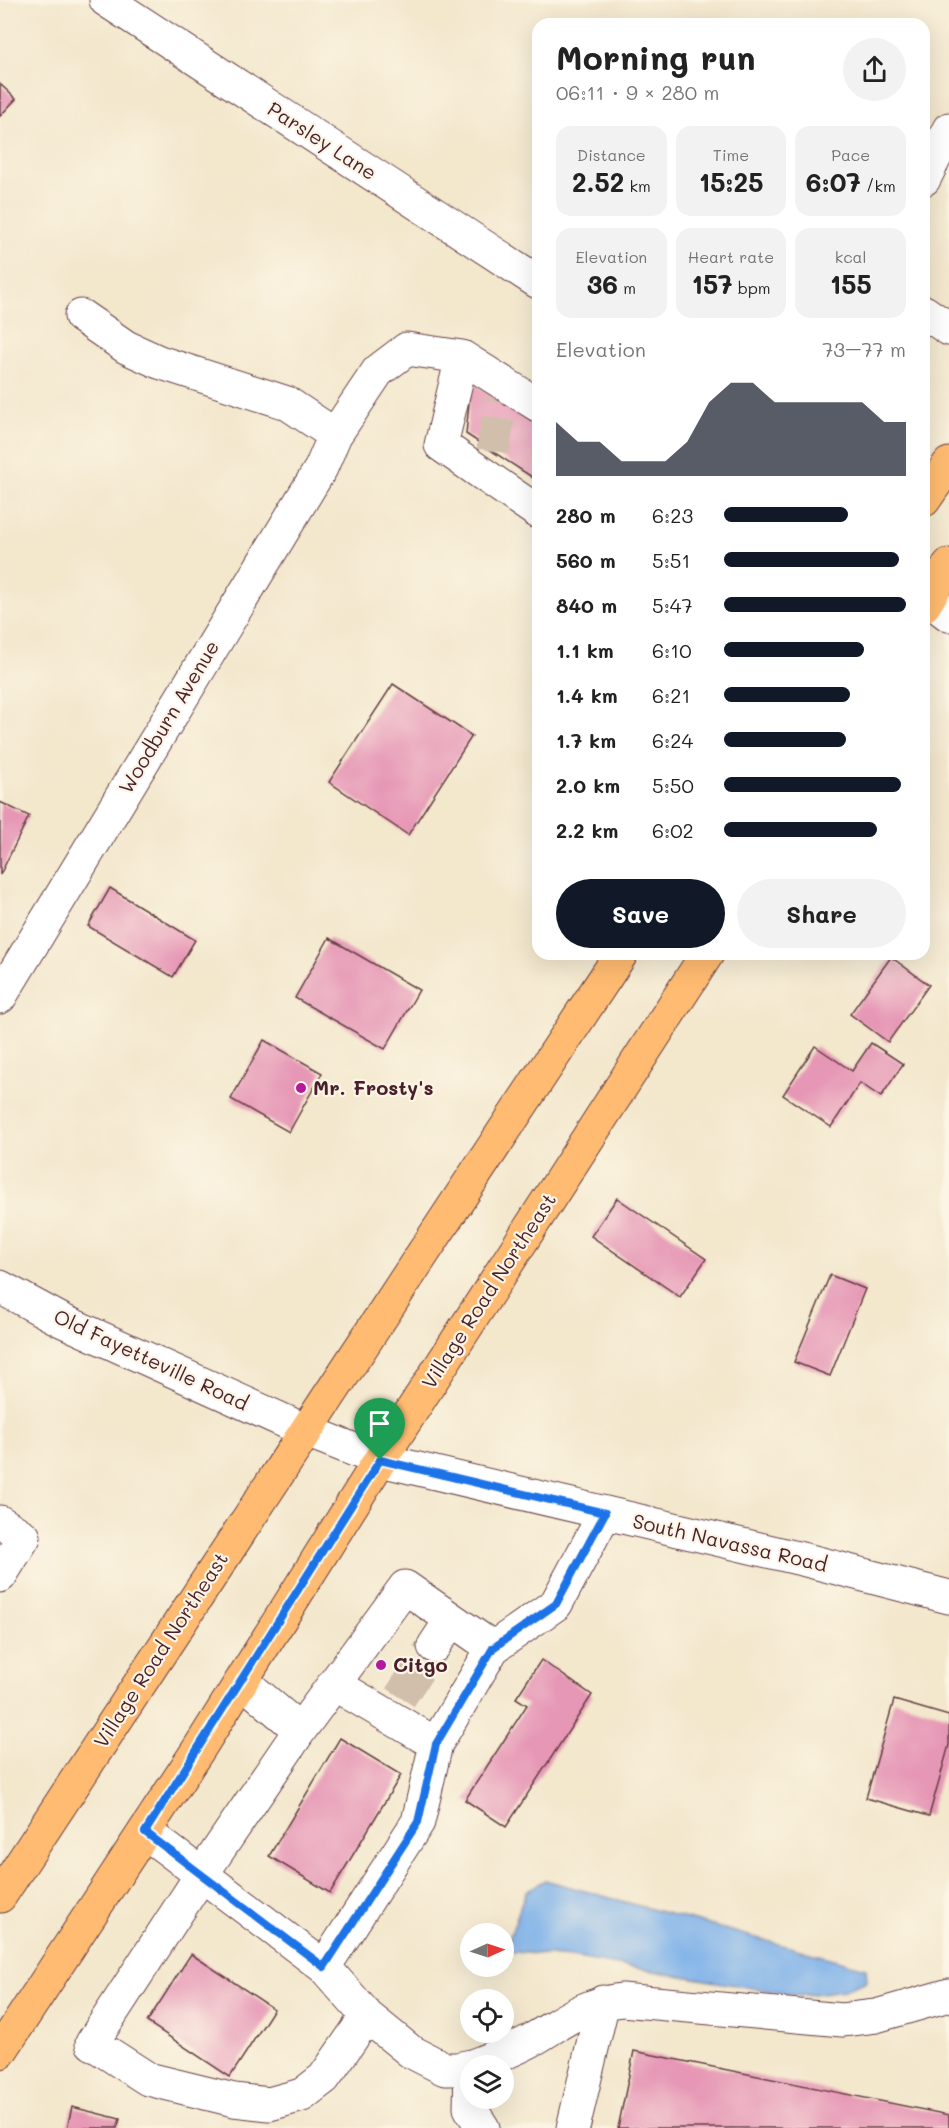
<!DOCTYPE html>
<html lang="en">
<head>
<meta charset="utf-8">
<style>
	:root { --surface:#fff; --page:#f2f2f2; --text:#222; --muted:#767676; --accent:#111827 }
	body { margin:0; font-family:Mali,sans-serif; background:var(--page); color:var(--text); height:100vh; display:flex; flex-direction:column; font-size:22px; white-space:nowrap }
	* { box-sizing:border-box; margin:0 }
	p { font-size:20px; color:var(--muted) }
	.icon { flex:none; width:33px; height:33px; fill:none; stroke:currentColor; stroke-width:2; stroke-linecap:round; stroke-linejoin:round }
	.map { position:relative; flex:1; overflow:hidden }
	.panel { position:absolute; left:532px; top:18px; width:398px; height:942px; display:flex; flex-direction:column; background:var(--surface); border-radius:18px; box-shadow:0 6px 24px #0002 }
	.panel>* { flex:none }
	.needle { width:39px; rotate:87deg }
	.controls { position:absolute; left:460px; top:1923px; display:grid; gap:12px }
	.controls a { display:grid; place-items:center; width:54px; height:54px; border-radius:50%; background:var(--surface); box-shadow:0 6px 24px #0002; font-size:30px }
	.pin { position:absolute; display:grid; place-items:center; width:51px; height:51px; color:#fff; margin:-62px -26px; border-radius:50% 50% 50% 0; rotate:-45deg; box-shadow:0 0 6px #0007 }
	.pin .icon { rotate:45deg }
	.round { display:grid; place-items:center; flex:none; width:63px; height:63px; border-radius:32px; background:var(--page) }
	.headline { display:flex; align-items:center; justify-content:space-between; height:102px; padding:0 24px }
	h1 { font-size:33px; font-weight:800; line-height:45px }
	.metrics { display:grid; grid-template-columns:repeat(3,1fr); gap:9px; height:102px; padding:6px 24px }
	.metrics div { display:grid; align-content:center; border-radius:15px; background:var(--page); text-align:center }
	.metrics b { font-size:26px; font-weight:800 }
	.metrics small { font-size:16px; font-weight:400 }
	.metrics p { font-size:16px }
	.chart { height:168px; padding:12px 24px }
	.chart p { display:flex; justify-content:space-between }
	.chart svg { width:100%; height:108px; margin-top:6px; fill:var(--accent); opacity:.7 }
	.button { display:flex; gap:12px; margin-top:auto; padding:12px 24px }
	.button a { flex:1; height:69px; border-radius:36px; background:var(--accent); color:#fff; font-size:24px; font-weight:800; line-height:69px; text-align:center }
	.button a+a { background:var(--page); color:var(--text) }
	ul { padding:0 24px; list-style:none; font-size:20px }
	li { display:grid; grid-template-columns:96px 72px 1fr; align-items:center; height:45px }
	li i { height:15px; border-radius:8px; background:var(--accent) }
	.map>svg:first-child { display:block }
</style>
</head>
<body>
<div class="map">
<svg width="949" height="2128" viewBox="0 0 949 2128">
	<rect width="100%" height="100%" fill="#fcf5e5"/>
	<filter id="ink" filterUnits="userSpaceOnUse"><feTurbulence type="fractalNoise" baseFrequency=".0167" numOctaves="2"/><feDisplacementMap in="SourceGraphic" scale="12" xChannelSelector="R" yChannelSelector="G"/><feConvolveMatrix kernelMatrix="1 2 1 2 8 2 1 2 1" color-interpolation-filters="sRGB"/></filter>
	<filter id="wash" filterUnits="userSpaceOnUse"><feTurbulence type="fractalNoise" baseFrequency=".008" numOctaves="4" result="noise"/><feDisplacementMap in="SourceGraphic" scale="24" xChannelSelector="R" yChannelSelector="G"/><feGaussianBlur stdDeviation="1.35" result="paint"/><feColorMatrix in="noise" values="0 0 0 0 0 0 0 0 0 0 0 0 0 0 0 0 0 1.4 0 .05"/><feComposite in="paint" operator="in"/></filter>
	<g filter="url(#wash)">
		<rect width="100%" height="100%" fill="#f3e7cc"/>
		<path fill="#7cb0e9" stroke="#63688a" stroke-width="1.5" d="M545,1880l321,88 1,13 -23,9 -45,6 -228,-39 -66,-6 21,-60z"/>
		<g id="blocks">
			<path fill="#e697b5" d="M0,84l16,15 -16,17z
				M471,381l67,44v56l-72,-47z
				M393,684l79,52 -64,99 -79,-53z
				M0,802l29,14 -29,59z
				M110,888l85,52 -22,37 -85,-51z
				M329,938l90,52 -34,59 -90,-51z
				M891,957l38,28 -41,57 -38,-28z
				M264,1040l58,33 -33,59 -58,-33z
				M871,1043l32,21 -22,33 -21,-14 -29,44 -48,-32 32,-49 37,25z
				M617,1198l89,61 -26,38 -89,-61z
				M830,1275l35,14 -35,87 -36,-14z
				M541,1660l51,35 -86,132 -41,-27 62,-95 -11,-7z
				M894,1700l55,16v29l-20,71 -63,-18z
				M340,1738l61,37 -71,118 -61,-37z
				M191,1954l83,55 -44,68 -83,-55z
				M634,2051l315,64v13h-331z
				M72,2107l48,12 -3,9h-50z"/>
		</g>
	</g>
	<g filter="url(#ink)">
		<use href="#blocks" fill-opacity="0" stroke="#633d43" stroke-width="1.5"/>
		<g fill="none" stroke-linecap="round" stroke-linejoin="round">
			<path stroke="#d1bfac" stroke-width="33" stroke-dasharray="33 16" stroke-linecap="butt" d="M493,451l8,-51
				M400,1697l34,-51"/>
			<defs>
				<path id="minor" d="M106,0l432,282
					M924,179l25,-50
					M924,312l25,17
					M81,316l45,31 33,15 128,41 48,32
					M462,357l-21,88 97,67
					M928,599l21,16
					M0,997l321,-529 14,-33 43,-64 29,-22 55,8 76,48
					M0,1287l61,33 243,110 76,30 426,100 143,37
					M0,1522l24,15 -24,39
					M434,1646l17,-26
					M242,1681l58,49 -98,144 -110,169 56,36 86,21 35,4 33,-9 22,-17 43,-62
					M334,1684l102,60
					M300,1730l105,-143 88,61
					M145,1832l179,135 43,49 43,35 35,18h12l14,-3
					M324,1967l94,-145 18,-78 57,-96 63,-44 49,-91
					M472,2066c21,-8 45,-17 65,-29 30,-18 48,-33 85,-37l220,20 34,-4 73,-21
					M471,2068l-1,40 13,20
					M573,2128l30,-126"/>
				<path id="major" d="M924,500l25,-36
					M924,605l25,-40
					M0,1896c205,-316 414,-628 621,-942
					M0,2052l200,-305 180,-287 327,-506"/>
			</defs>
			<use href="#minor" stroke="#633d43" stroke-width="35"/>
			<use href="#major" stroke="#633d43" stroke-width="35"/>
			<use href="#minor" stroke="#fff" stroke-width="33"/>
			<use href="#major" stroke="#ffbb71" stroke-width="33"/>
		</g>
	</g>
	<g fill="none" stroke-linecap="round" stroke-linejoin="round" filter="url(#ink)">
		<defs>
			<path id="route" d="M380,1460l225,53 -49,91 -63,44 -57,96 -18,78 -94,145 -179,-135z"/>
		</defs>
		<use href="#route" stroke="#fff" stroke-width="12"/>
		<use href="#route" stroke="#1a73e8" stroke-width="8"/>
	</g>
	<g fill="#b5179e" stroke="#fcf5e5" stroke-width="2">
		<circle cx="301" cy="1088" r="6"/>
		<circle cx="381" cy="1665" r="6"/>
	</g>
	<g text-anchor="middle" stroke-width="4.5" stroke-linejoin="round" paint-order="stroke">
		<g font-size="20" fill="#4a1f2b" stroke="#fcf5e5">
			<text transform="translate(322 141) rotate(33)" y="7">Parsley Lane</text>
			<text transform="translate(169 717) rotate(-59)" y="7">Woodburn Avenue</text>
			<text transform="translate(489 1291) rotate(-57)" y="7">Village Road Northeast</text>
			<text transform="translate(151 1360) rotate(25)" y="7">Old Fayetteville Road</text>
			<text transform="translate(730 1543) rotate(13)" y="7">South Navassa Road</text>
			<text transform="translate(161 1650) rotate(-57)" y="7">Village Road Northeast</text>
		</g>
		<g font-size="20" font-weight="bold" fill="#4a1f2b" stroke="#fcf5e5" text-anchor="start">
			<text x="313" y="1095">Mr. Frosty's</text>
			<text x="393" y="1672">Citgo</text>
		</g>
	</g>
</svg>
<div class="controls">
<a><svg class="needle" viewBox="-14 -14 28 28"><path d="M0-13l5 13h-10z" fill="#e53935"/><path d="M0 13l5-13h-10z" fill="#767676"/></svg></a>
<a><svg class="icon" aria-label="locate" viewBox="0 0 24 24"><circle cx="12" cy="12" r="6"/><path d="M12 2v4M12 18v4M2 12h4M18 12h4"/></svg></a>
<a><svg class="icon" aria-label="layers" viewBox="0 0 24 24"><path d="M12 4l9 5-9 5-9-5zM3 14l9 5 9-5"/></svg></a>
</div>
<div class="pin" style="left:380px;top:1460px;background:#1e9e55"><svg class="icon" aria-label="arrive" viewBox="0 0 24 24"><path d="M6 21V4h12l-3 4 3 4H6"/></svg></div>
<section class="panel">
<div class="headline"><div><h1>Morning run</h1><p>06:11 · 9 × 280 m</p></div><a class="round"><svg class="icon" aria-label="share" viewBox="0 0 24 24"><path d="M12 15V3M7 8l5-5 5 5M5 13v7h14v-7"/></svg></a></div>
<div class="metrics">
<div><p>Distance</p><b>2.52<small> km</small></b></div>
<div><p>Time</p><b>15:25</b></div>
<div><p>Pace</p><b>6:07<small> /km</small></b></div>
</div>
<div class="metrics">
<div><p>Elevation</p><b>36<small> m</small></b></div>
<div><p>Heart rate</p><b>157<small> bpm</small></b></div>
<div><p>kcal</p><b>155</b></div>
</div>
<div class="chart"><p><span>Elevation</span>73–77 m</p>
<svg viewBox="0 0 160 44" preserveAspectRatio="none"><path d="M0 44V22L10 30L20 30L30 38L40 38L50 38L60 30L70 14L80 6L90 6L100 14L110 14L120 14L130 14L140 14L150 22L160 22V44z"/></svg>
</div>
<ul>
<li><b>280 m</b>6:23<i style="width:68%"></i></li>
<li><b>560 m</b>5:51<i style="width:96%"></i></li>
<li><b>840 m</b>5:47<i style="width:100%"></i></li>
<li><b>1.1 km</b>6:10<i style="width:77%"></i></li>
<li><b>1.4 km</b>6:21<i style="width:69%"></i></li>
<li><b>1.7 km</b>6:24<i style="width:67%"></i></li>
<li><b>2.0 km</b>5:50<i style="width:97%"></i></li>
<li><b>2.2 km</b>6:02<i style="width:84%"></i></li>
</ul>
<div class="button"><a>Save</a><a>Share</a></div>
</section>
</div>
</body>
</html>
